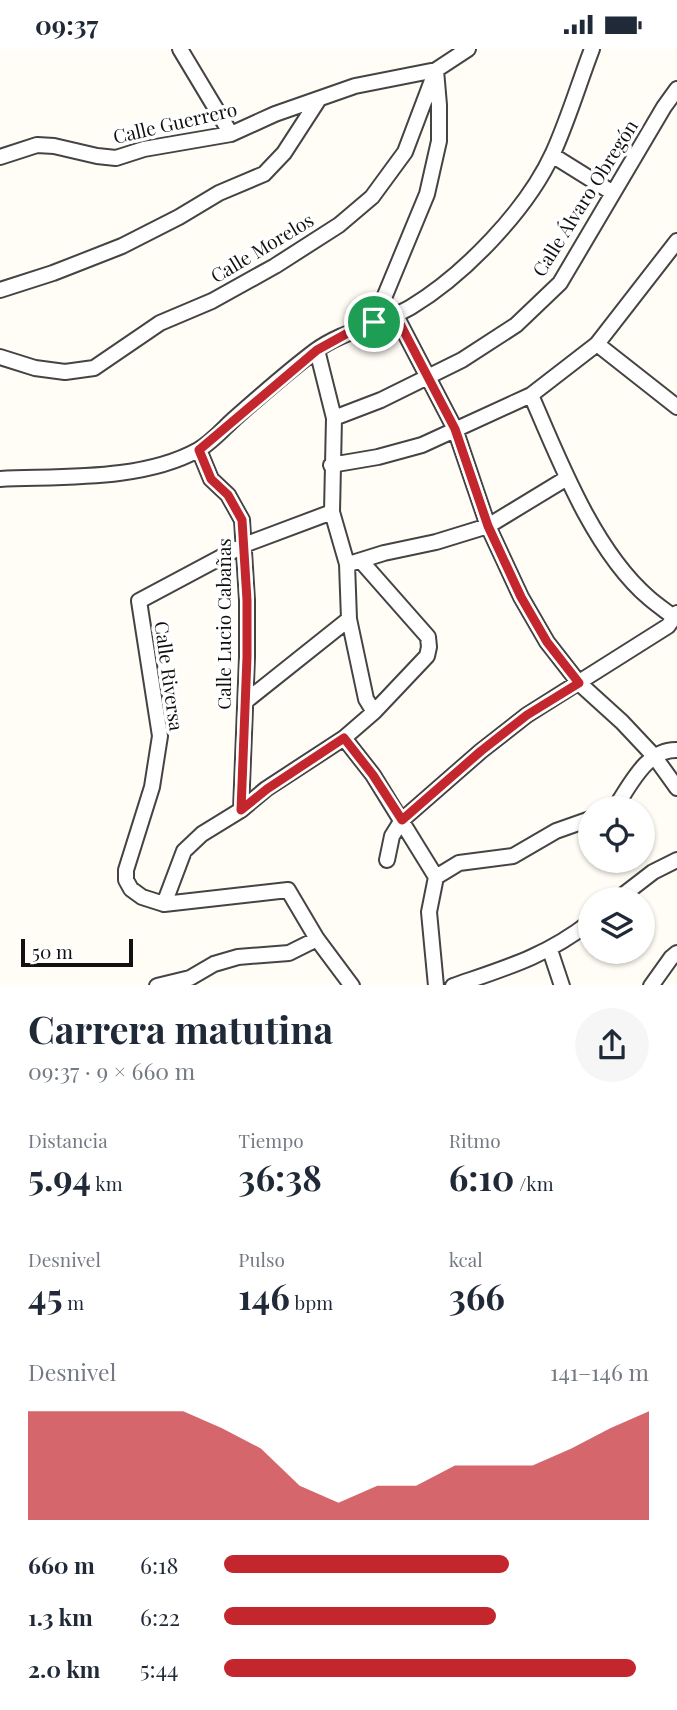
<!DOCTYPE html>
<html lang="es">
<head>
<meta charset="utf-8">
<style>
	:root { --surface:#fff; --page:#f6f6f7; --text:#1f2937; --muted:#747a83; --accent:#c4262e }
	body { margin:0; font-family:"Playfair Display",serif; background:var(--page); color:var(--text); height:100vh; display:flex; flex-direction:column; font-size:26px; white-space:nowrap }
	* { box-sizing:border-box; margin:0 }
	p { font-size:23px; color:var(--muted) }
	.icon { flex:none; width:38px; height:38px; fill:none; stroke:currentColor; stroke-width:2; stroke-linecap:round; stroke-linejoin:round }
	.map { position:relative; height:936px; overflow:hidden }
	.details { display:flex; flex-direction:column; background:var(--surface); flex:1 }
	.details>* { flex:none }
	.fabs { position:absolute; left:578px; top:747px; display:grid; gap:14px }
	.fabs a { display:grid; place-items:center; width:77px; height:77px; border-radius:50%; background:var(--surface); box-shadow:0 2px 5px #0004; font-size:35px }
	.scale { position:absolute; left:21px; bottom:18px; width:112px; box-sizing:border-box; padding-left:7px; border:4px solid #111; border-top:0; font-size:19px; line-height:24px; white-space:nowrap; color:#111; -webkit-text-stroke:5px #fff; paint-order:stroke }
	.pin { position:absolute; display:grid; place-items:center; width:60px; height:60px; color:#fff; margin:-30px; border:4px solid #fff; border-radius:50%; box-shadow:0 2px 7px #0007 }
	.round { display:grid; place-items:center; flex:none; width:74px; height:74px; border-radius:37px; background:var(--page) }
	.headline { display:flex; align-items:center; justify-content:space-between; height:119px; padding:0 28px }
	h1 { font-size:38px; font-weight:700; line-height:52px }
	.figures { display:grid; grid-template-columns:repeat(3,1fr); gap:10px; height:119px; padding:7px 28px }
	.figures div { display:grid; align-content:center }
	.figures b { font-size:35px; font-weight:700 }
	.figures small { font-size:19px; font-weight:400 }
	.figures p { font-size:19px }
	.chart { height:196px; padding:14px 28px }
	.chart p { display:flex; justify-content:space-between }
	.chart svg { width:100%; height:126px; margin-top:7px; fill:var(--accent); opacity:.7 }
	ul { padding:0 28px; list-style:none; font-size:23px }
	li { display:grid; grid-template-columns:112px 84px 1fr; align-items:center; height:52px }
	li i { height:18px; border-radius:9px; background:var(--accent) }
	.status { display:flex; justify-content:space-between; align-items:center; height:49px; padding:0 35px; background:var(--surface); direction:ltr }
	.status svg { height:19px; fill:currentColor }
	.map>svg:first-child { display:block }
</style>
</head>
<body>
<div class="status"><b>09:37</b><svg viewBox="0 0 49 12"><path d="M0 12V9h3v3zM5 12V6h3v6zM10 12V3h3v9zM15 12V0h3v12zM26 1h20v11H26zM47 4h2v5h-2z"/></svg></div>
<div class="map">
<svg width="677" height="937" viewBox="0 0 677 937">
	<rect width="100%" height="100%" fill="#fffdf5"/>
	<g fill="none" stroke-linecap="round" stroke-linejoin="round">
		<defs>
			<path id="street" d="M180,0l51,85
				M552,106l61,38
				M0,108l37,-12 17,1 43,10 19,2 28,-9 87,-15 44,-20 80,-28 81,-16 3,35v36l-12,53 -53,128
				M0,241l53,-17 69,-27 57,-29 40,-24 45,-19 20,-21 35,-54
				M396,267l59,113 33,97 33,71 26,45 32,41 43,39 32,34 23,32
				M597,295l80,63
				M317,301l17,68 -2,94 15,52 2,55 17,80 8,13
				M0,308l35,11 30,4 29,-4 66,-45 52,-22 63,-35 64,-41 33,-28 33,-45 31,-82 32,-21
				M531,346c28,65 63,156 118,203 8,7 17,13 26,20
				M334,369l47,-18 81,-40 54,-35 44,-42 104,-176 13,-18
				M199,401l12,29 17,16 14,25 5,80v57l-6,153
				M331,416l47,-8 44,-12 109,-50 66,-51 80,-103
				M0,430c62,-3 142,2 198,-29 13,-7 25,-21 36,-31 26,-23 53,-47 81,-68 29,-21 65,-26 96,-44 53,-32 116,-97 142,-154 15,-33 26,-70 39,-104
				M332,463l-88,33 -105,56 21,135 -8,51 -26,83v10l5,9 11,8 22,7 124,-14 29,49 35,47
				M352,514l32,-10 52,-11 52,-16 79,-48
				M246,652l103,-82
				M344,689l29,37 63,102
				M614,760c16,-23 32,-60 63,-59
				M387,811l5,-24 10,-16 79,-69 46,-36 141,-89 9,-13
				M618,850l35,-27 24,-12
				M164,855l20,-53 18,-17 39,-24 25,-21 78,-51 30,-26 53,-56 2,-9 -1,-10 -67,-76
				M550,901l12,36
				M157,937l33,-8 24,-14 24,-7 51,-4 28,-14
				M436,937l-7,-74 7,-35 23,-14 54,-7 43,-25 34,-12
				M453,937c52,-18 92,-29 137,-64
				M651,937l20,-28 6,-5"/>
		</defs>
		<use href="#street" stroke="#444" stroke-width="18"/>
		<use href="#street" stroke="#fff" stroke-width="14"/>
	</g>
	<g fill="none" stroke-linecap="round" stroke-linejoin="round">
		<defs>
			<path id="route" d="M396,267l59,113 33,97 33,71 26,45 32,41 -52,32 -46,36 -79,69 -29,-45 -29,-37 -77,51 -26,21 6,-153v-57l-5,-80 -14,-25 -17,-16 -12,-29 118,-100 29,-16z"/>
		</defs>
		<use href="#route" stroke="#fff" stroke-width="14"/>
		<use href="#route" stroke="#c4262e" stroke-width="9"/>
	</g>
	<g text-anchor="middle" stroke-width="7" stroke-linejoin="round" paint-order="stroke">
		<g font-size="19" fill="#111" stroke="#fff">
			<text transform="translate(175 74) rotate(-13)" y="7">Calle Guerrero</text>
			<text transform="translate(585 149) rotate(-58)" y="7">Calle Álvaro Obregón</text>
			<text transform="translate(262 199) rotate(-31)" y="7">Calle Morelos</text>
			<text transform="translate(224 575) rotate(-90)" y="7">Calle Lucio Cabañas</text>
			<text transform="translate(169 627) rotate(82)" y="7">Calle Riversa</text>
		</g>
	</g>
</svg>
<div class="fabs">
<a><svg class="icon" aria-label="locate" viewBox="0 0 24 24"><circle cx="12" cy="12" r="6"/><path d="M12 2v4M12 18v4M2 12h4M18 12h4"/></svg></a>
<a><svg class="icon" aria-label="layers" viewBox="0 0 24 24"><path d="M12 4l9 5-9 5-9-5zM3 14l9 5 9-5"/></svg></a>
</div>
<div class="scale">50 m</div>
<div class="pin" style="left:374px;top:273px;background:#1e9e55"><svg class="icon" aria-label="arrive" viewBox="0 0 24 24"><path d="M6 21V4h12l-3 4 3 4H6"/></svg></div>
</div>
<section class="details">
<div class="headline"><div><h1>Carrera matutina</h1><p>09:37 · 9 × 660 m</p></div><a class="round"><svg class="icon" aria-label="share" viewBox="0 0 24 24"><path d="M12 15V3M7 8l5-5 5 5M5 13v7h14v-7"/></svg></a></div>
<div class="figures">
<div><p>Distancia</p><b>5.94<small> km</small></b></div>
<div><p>Tiempo</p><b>36:38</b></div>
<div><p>Ritmo</p><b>6:10<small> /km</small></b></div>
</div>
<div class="figures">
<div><p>Desnivel</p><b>45<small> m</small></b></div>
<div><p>Pulso</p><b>146<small> bpm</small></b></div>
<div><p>kcal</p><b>366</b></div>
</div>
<div class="chart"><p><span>Desnivel</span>141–146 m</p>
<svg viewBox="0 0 160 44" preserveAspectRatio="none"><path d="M0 44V6L10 6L20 6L30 6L40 6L50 12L60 19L70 32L80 38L90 32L100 32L110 25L120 25L130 25L140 19L150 12L160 6V44z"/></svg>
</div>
<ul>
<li><b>660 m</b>6:18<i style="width:67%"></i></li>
<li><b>1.3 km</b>6:22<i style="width:64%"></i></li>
<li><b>2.0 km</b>5:44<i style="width:97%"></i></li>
</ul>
</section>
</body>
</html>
